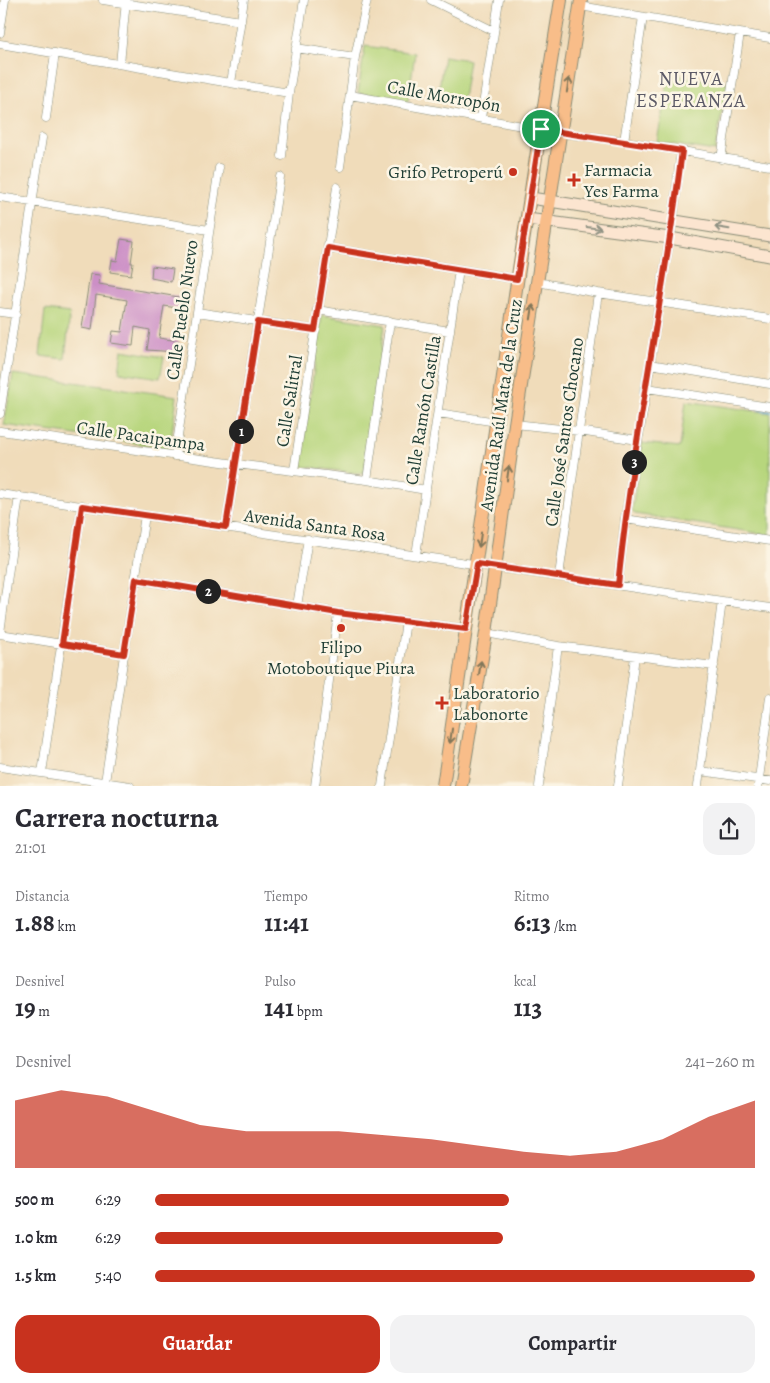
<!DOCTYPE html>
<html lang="es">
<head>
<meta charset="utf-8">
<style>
	:root { --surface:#fff; --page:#f2f2f3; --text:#2b2b33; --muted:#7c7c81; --accent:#c8321e }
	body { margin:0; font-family:Alegreya,serif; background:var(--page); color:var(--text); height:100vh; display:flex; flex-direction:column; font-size:19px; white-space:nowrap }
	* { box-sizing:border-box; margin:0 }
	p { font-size:16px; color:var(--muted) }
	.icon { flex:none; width:28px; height:28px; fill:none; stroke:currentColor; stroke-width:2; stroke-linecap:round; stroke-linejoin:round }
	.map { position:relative; height:786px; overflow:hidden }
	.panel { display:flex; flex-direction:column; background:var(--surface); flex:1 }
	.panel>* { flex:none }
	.pin { position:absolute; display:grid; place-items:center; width:42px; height:42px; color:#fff; margin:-21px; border:2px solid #fff; border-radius:50%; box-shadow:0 1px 5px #0007 }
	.km { position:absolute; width:25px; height:25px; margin:-12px; border-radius:50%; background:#222; color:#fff; font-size:14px; line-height:25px; text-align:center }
	.round { display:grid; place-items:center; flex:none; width:52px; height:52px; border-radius:15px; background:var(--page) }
	.headline { display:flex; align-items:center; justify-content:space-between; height:85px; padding:0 15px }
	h1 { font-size:28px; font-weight:600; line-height:38px }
	.metrics { display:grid; grid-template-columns:repeat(3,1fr); gap:8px; height:85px; padding:5px 15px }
	.metrics div { display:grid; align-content:center }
	.metrics b { font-size:25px; font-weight:600 }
	.metrics small { font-size:14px; font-weight:400 }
	.metrics p { font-size:14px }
	.chart { height:140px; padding:10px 15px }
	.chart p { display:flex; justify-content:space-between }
	.chart svg { width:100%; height:90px; margin-top:5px; fill:var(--accent); opacity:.7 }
	.action { display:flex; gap:10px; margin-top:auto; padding:10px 15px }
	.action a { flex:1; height:58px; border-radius:15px; background:var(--accent); color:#fff; font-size:20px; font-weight:600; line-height:58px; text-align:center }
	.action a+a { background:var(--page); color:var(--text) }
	ul { padding:0 15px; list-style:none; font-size:16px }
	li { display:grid; grid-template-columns:80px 60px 1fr; align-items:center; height:38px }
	li i { height:12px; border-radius:6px; background:var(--accent) }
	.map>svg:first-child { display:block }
</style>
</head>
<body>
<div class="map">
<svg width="770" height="786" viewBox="0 0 770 786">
	<rect width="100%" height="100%" fill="#fcf5e5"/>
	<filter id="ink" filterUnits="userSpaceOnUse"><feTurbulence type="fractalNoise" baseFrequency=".02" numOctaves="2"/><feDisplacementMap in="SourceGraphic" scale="10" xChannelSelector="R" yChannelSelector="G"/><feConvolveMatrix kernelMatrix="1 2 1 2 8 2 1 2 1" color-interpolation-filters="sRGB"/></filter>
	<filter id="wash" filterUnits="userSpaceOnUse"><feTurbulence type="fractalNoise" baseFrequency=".0096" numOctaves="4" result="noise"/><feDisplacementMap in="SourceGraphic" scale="20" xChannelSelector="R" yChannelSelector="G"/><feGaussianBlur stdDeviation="1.12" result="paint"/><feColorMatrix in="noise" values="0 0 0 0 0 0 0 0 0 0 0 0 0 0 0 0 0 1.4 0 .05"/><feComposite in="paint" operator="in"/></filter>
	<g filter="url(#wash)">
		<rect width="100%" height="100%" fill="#f0dcba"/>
		<path fill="#b7d67d" stroke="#6b8a58" d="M365,46l50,7 -7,49 -50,-9z
			M444,56l25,4 -7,45 -25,-4z
			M669,74l58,9 -12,68 -58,-9z
			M45,310l25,3 -5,46 -25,-3z
			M322,315l63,10 -21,149 -64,-8z
			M122,350l42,7 -4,21 -41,-6z
			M13,374l164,22 -7,52 -166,-23z
			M686,401l84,12v122l-135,-21 -3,-4 10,-67 38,4z"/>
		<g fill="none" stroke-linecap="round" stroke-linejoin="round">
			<path stroke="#5aaad4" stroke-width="2.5" d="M645,391l-3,-1 4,-24
				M759,409l11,2"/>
		</g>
		<g id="blocks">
			<path fill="#cc8fc6" d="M121,239l13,2 -3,22h2l-2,12 -21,-3 2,-12 5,1z
				M152,266l21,3 -2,13 -20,-4z
				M90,274l10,1 -1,9 86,14 -2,11 -19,-3 -5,32 20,3 -2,11 -30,-2 3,-20 -15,-3 -2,19 -22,-3 2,-12 9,1 5,-32 -31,-5 -4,35 -10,-2z"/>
		</g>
	</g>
	<g filter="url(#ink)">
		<use href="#blocks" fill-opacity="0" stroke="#888c77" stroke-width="1"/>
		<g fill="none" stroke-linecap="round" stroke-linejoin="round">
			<defs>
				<path id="street" d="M103,0l138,21
					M431,0l63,31
					M580,6l190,32
					M0,33l5,-33
					M0,44l289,49
					M296,48l59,9
					M120,64l6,-64
					M231,83l13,-83
					M350,95l211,38 63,8 146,25
					M46,118l9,-65
					M481,118l18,-118
					M624,141l19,-124
					M282,156l7,-63 15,-93
					M721,159l19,-126
					M340,167l15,-110 12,-57
					M0,197l209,33
					M328,248l189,31
					M537,282l61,11 172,26
					M317,310l133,21
					M0,312l16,2
					M197,312l118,18
					M650,364l120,20
					M647,388l123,19
					M438,413l59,9
					M0,414l42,-276
					M515,424l64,7 59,9
					M0,431l236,33 131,16 59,10
					M175,456l44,-288
					M294,471l43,-284
					M367,480l23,-159
					M0,494l770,114
					M625,519l145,22
					M226,527l54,-350
					M416,555l43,-285
					M559,576l39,-283
					M135,579l203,34 129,16
					M618,585l7,-66 22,-131 12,-86 14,-82 8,-69
					M297,606l11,-67
					M0,633l19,-137
					M486,633l72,13 156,20
					M0,634l124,20
					M0,767l130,19
					M701,771l69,10
					M42,773l40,-268
					M105,782l40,-267
					M315,786l23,-173
					M382,786l24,-165
					M539,786l19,-140
					M618,786l17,-130
					M698,786l24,-185
					M758,786l12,-89"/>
				<path id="secondary" d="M531,198l239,38
					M527,219l143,19 100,18"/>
				<path id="primary" d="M443,786c39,-262 75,-525 118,-786
					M461,786l25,-153 29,-209 66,-424"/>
			</defs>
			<use href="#street" stroke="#888c77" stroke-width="9"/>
			<use href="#secondary" stroke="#888c77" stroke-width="13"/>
			<use href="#primary" stroke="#888c77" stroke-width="14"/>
			<use href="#street" stroke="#fff" stroke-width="8"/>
			<use href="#secondary" stroke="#fce5d0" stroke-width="11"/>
			<use href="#primary" stroke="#f8bd89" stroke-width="12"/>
		</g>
		<defs><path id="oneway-shaft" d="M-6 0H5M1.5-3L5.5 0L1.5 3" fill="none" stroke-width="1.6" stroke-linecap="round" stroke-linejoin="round" transform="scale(1.25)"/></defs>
		<g stroke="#81775a">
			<use href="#oneway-shaft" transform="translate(568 85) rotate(-81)"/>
			<use href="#oneway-shaft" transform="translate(532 312) rotate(-81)"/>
			<use href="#oneway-shaft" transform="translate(508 473) rotate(-82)"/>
			<use href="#oneway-shaft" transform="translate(480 540) rotate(98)"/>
			<use href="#oneway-shaft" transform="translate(480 668) rotate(-81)"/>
			<use href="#oneway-shaft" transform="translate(451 736) rotate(98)"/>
		</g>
		<g stroke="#8e9182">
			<use href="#oneway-shaft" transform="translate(594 228) rotate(8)"/>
			<use href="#oneway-shaft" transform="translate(722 228) rotate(-171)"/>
		</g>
	</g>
	<g fill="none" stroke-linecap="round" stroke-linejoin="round" filter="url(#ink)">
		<defs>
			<path id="route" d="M541,129l141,22c-18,145 -49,288 -64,434l-141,-21 -11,65 -128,-16 -202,-34 -12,75 -62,-10 20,-138 144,21 32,-205 57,8 13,-82 189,31z"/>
		</defs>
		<use href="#route" stroke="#fff" stroke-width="10"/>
		<use href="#route" stroke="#c8321e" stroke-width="6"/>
	</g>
	<g fill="#c8321e" stroke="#fcf5e5" stroke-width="2">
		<circle cx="513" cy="172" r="5"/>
		<path d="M571.5 172.5h5v5h5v5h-5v5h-5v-5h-5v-5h5z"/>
		<circle cx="341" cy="628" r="5"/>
		<path d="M439.5 695.5h5v5h5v5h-5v5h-5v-5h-5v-5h5z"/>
	</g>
	<g text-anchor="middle" stroke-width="5" stroke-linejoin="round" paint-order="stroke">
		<g font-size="18" fill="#1f3d34" stroke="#fcf5e5">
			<text transform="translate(444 96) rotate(10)" y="6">Calle Morropón</text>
			<text transform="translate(182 310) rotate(-82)" y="6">Calle Pueblo Nuevo</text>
			<text transform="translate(289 401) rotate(-81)" y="6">Calle Salitral</text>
			<text transform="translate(501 405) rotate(-82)" y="6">Avenida Raúl Mata de la Cruz</text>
			<text transform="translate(423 410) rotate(-81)" y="6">Calle Ramón Castilla</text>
			<text transform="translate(564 432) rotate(-82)" y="6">Calle José Santos Chocano</text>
			<text transform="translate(141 436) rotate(8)" y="6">Calle Pacaipampa</text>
			<text transform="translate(315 525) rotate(8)" y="6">Avenida Santa Rosa</text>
		</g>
		<g font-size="18" fill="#1f3d34" stroke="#fcf5e5" text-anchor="start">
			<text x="584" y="176">Farmacia<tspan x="584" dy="21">Yes Farma</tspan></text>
			<text x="503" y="178" text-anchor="end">Grifo Petroperú</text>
			<text x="341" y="653" text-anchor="middle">Filipo<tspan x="341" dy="21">Motoboutique Piura</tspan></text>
			<text x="453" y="699">Laboratorio<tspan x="453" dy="21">Labonorte</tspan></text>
		</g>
		<g font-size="19" letter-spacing="1" fill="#5c5a67" stroke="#fcf5e5">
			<text x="691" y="85">NUEVA<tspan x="691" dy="22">ESPERANZA</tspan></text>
		</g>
	</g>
</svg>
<div class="pin" style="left:541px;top:129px;background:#1e9e55"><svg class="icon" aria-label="arrive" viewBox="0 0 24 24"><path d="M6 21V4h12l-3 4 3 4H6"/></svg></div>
<b class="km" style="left:241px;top:431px">1</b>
<b class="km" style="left:208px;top:591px">2</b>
<b class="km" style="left:634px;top:462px">3</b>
</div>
<section class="panel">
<div class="headline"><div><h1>Carrera nocturna</h1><p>21:01</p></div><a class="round"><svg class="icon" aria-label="share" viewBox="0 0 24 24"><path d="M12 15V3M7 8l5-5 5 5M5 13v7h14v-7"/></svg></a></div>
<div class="metrics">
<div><p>Distancia</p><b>1.88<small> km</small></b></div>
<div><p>Tiempo</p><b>11:41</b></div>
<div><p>Ritmo</p><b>6:13<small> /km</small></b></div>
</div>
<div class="metrics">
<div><p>Desnivel</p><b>19<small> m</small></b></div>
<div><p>Pulso</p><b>141<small> bpm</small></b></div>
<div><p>kcal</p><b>113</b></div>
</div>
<div class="chart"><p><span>Desnivel</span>241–260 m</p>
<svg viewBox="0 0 160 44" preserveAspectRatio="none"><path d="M0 44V11L10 6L20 9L30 16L40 23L50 26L60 26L70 26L80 28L90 30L100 33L110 36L120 38L130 36L140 30L150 19L160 11V44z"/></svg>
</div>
<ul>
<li><b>500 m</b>6:29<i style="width:59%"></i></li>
<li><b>1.0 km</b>6:29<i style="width:58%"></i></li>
<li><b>1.5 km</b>5:40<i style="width:100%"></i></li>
</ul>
<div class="action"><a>Guardar</a><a>Compartir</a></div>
</section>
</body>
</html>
